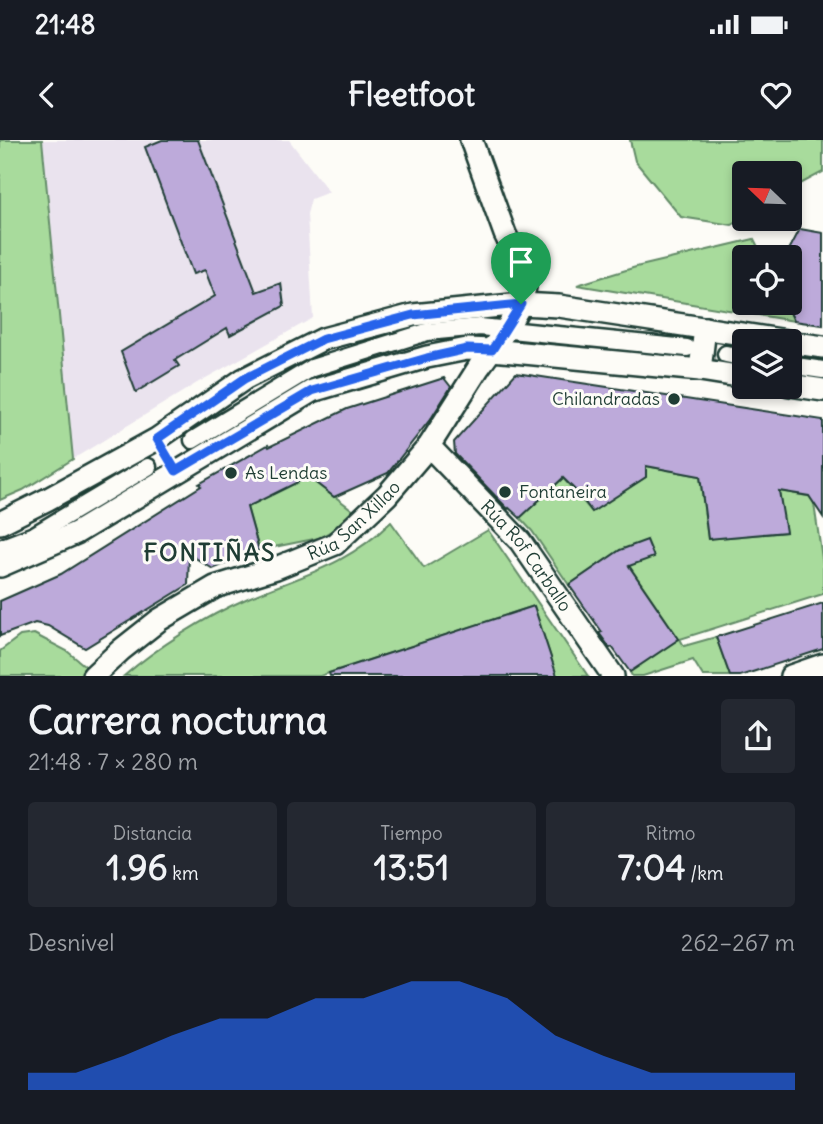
<!DOCTYPE html>
<html lang="es">
<head>
<meta charset="utf-8">
<style>
	:root { --surface:#171b24; --page:#242831; --text:#f1f3f6; --muted:#9ea1a6; --accent:#2563eb }
	body { margin:0; font-family:Delius,sans-serif; background:var(--page); color:var(--text); height:100vh; display:flex; flex-direction:column; font-size:26px; white-space:nowrap }
	* { box-sizing:border-box; margin:0 }
	p { font-size:23px; color:var(--muted) }
	.icon { flex:none; width:38px; height:38px; fill:none; stroke:currentColor; stroke-width:2; stroke-linecap:round; stroke-linejoin:round }
	.map { position:relative; height:536px; overflow:hidden }
	.side { display:flex; flex-direction:column; background:var(--surface); flex:1 }
	.side>* { flex:none }
	.needle { width:46px; rotate:293deg }
	.tools { position:absolute; left:732px; top:21px; display:grid; gap:14px }
	.tools a { display:grid; place-items:center; width:70px; height:70px; border-radius:7px; background:var(--surface); box-shadow:0 4px 10px #0003; font-size:35px }
	.pin { position:absolute; display:grid; place-items:center; width:60px; height:60px; color:#fff; margin:-72px -30px; border-radius:50% 50% 50% 0; rotate:-45deg; box-shadow:0 0 7px #0007 }
	.pin .icon { rotate:45deg }
	.round { display:grid; place-items:center; flex:none; width:74px; height:74px; border-radius:7px; background:var(--page) }
	.overview { display:flex; align-items:center; justify-content:space-between; height:119px; padding:0 28px }
	h1 { font-size:38px; font-weight:700; line-height:52px }
	.stats { display:grid; grid-template-columns:repeat(3,1fr); gap:10px; height:119px; padding:7px 28px }
	.stats div { display:grid; align-content:center; border-radius:7px; background:var(--page); text-align:center }
	.stats b { font-size:35px; font-weight:700 }
	.stats small { font-size:19px; font-weight:400 }
	.stats p { font-size:19px }
	.chart { height:196px; padding:14px 28px }
	.chart p { display:flex; justify-content:space-between }
	.chart svg { width:100%; height:126px; margin-top:7px; fill:var(--accent); opacity:.7 }
	.status { display:flex; justify-content:space-between; align-items:center; height:49px; padding:0 35px; background:var(--surface); direction:ltr }
	.status svg { height:19px; fill:currentColor }
	header { display:flex; justify-content:space-between; align-items:center; height:91px; padding:0 28px; background:var(--surface); font-size:32px; font-weight:700 }
	.map>svg:first-child { display:block }
</style>
</head>
<body>
<div class="status"><b>21:48</b><svg viewBox="0 0 49 12"><path d="M0 12V9h3v3zM5 12V6h3v6zM10 12V3h3v9zM15 12V0h3v12zM26 1h20v11H26zM47 4h2v5h-2z"/></svg></div>
<header><svg class="icon" aria-label="back" viewBox="0 0 24 24"><path d="M15 5l-7 7 7 7"/></svg>Fleetfoot<svg class="icon" aria-label="heart" viewBox="0 0 24 24"><path d="M12 20l-8-8c-3-5 5-10 8-4 3-6 11-1 8 4z"/></svg></header>
<div class="map">
<svg width="823" height="536" viewBox="0 0 823 536">
	<rect width="100%" height="100%" fill="#fdfcf7"/>
	<filter id="ink" filterUnits="userSpaceOnUse"><feTurbulence type="fractalNoise" baseFrequency=".0143" numOctaves="2"/><feDisplacementMap in="SourceGraphic" scale="14" xChannelSelector="R" yChannelSelector="G"/><feConvolveMatrix kernelMatrix="1 2 1 2 8 2 1 2 1" color-interpolation-filters="sRGB"/></filter>
	<g filter="url(#ink)">
		<path fill="#eae3ee" d="M42,0h247l40,52 -18,7 -4,15 6,104 -116,65 -124,76z"/>
		<path fill="#a8db9c" stroke="#648c68" stroke-width="2" d="M0,0h42l31,319 -50,31 -23,10z
			M630,0h193v32l-34,18v-17h-45v45l-12,7 -51,-8 -46,-56z
			M754,99l9,18h-19v46h42l8,18 -217,-36 59,-18z
			M646,326l54,10 8,63 77,-7 -6,-41 34,6 10,68v29l-143,45 4,7 32,-9 14,39h-27l-10,-16 -50,16h-11l-2,-4 49,-33 -60,-88 -50,34 -37,-54 -12,-13 43,-40 29,34 54,-35z
			M308,336l51,39 -40,23 -60,12 -12,-43z
			M391,382l33,46 64,-38 100,146h-31l-23,-70 -214,70h-196c32,-28 83,-60 122,-77 56,-24 99,-32 145,-77z
			M34,494l33,17 23,19 -7,6h-83v-25l20,-15z"/>
		<path fill="#bdaada" stroke="#1f3d34" stroke-width="2" d="M162,0h36l58,152 25,-9 3,23 -54,29 -3,-7 -52,32 4,6 -43,26 -15,-40 94,-56 -10,-26 -12,4 -48,-127z
			M800,89l23,4v92l-29,-4 -5,-11v-60z
			M516,233l307,47v97l-14,-21 -30,-5 7,41 -78,7 -8,-63 -54,-10v11l-54,35 -14,-19 -15,-15 -43,40 -11,-10 -1,1 -53,-55 -1,-12z
			M444,238l7,9 -19,30 -44,56 -54,24 -26,-20 -61,30 12,43 -46,19 -24,-15 -1,31 -103,63 -37,-22 -13,-3 -35,13v-35l61,-27 140,-88 -2,-2 69,-39 1,2 78,-38z
			M647,400l7,17 -25,9 50,73 -49,33 -18,-25 -2,1 -11,-15 3,-1 -33,-47 51,-35z
			M823,463v46l-83,27h-10l-14,-39z
			M534,466l23,70h-227l-1,-3z"/>
		<g fill="none" stroke-linecap="round" stroke-linejoin="round">
			<defs>
				<path id="pedestrian" d="M726,214l18,4
					M789,225l34,5
					M193,300l119,-72 115,-36 53,-5 207,21
					M0,408l34,-13 114,-68"/>
				<g id="minor">
					<path d="M789,202l34,5"/>
					<path d="M700,230l5,-42"/>
					<path d="M789,245l34,5"/>
					<path id="s1" d="M429,306l91,95 93,135"/>
					<path d="M0,383l48,-24 109,-60 87,-60 79,-40 90,-24 108,-11 38,2 228,35"/>
					<path d="M0,426l76,-33 236,-142 115,-34 40,-8 25,1 208,20 44,7"/>
					<path id="s2" d="M93,536l28,-26 38,-30 56,-33 61,-19 59,-24 52,-49 42,-49 50,-79 26,-36 16,-27 4,-17 -4,-21 -16,-32 -34,-94"/>
					<path d="M791,536l32,-11"/>
				</g>
			</defs>
			<use href="#pedestrian" stroke="#1f3d34" stroke-width="21"/>
			<use href="#minor" stroke="#1f3d34" stroke-width="26"/>
			<use href="#pedestrian" stroke="#fdfcf7" stroke-width="16"/>
			<use href="#minor" stroke="#fdfcf7" stroke-width="21"/>
		</g>
	</g>
	<g fill="none" stroke-linecap="round" stroke-linejoin="round" filter="url(#ink)">
		<defs>
			<path id="route" d="M521,164l-29,46 -25,-1 -40,9 -115,33 -136,80 -19,-32 87,-60 79,-40 90,-24z"/>
		</defs>
		<use href="#route" stroke="#fff" stroke-width="14"/>
		<use href="#route" stroke="#2563eb" stroke-width="9"/>
	</g>
	<g fill="#1f3d34" stroke="#fdfcf7" stroke-width="2.5">
		<circle cx="674" cy="259" r="7"/>
		<circle cx="231" cy="333" r="7"/>
		<circle cx="505" cy="352" r="7"/>
	</g>
	<g text-anchor="middle" stroke-width="6" stroke-linejoin="round" paint-order="stroke">
		<g font-size="18" fill="#1f3d34" stroke="#fdfcf7" text-anchor="start">
			<text x="660" y="265" text-anchor="end">Chilandradas</text>
			<text x="245" y="339">As Lendas</text>
			<text x="519" y="358">Fontaneira</text>
		</g>
		<g font-size="18" fill="#1f3d34" stroke="#fdfcf7">
			<text dy="6" stroke="none"><textPath href="#s2" startOffset="308">Rúa San Xillao</textPath></text>
			<text dy="6" stroke="none"><textPath href="#s1" startOffset="147">Rúa Rof Carballo</textPath></text>
		</g>
		<g font-size="24" font-weight="bold" letter-spacing="2" fill="#1f3d34" stroke="#fdfcf7">
			<text x="210" y="421">FONTIÑAS</text>
		</g>
	</g>
</svg>
<div class="tools">
<a><svg class="needle" viewBox="-14 -14 28 28"><path d="M0-13l5 13h-10z" fill="#e53935"/><path d="M0 13l5-13h-10z" fill="#9ea1a6"/></svg></a>
<a><svg class="icon" aria-label="locate" viewBox="0 0 24 24"><circle cx="12" cy="12" r="6"/><path d="M12 2v4M12 18v4M2 12h4M18 12h4"/></svg></a>
<a><svg class="icon" aria-label="layers" viewBox="0 0 24 24"><path d="M12 4l9 5-9 5-9-5zM3 14l9 5 9-5"/></svg></a>
</div>
<div class="pin" style="left:521px;top:164px;background:#1e9e55"><svg class="icon" aria-label="arrive" viewBox="0 0 24 24"><path d="M6 21V4h12l-3 4 3 4H6"/></svg></div>
</div>
<section class="side">
<div class="overview"><div><h1>Carrera nocturna</h1><p>21:48 · 7 × 280 m</p></div><a class="round"><svg class="icon" aria-label="share" viewBox="0 0 24 24"><path d="M12 15V3M7 8l5-5 5 5M5 13v7h14v-7"/></svg></a></div>
<div class="stats">
<div><p>Distancia</p><b>1.96<small> km</small></b></div>
<div><p>Tiempo</p><b>13:51</b></div>
<div><p>Ritmo</p><b>7:04<small> /km</small></b></div>
</div>
<div class="chart"><p><span>Desnivel</span>262–267 m</p>
<svg viewBox="0 0 160 44" preserveAspectRatio="none"><path d="M0 44V38L10 38L20 32L30 25L40 19L50 19L60 12L70 12L80 6L90 6L100 12L110 25L120 32L130 38L140 38L150 38L160 38V44z"/></svg>
</div>
</section>
</body>
</html>
